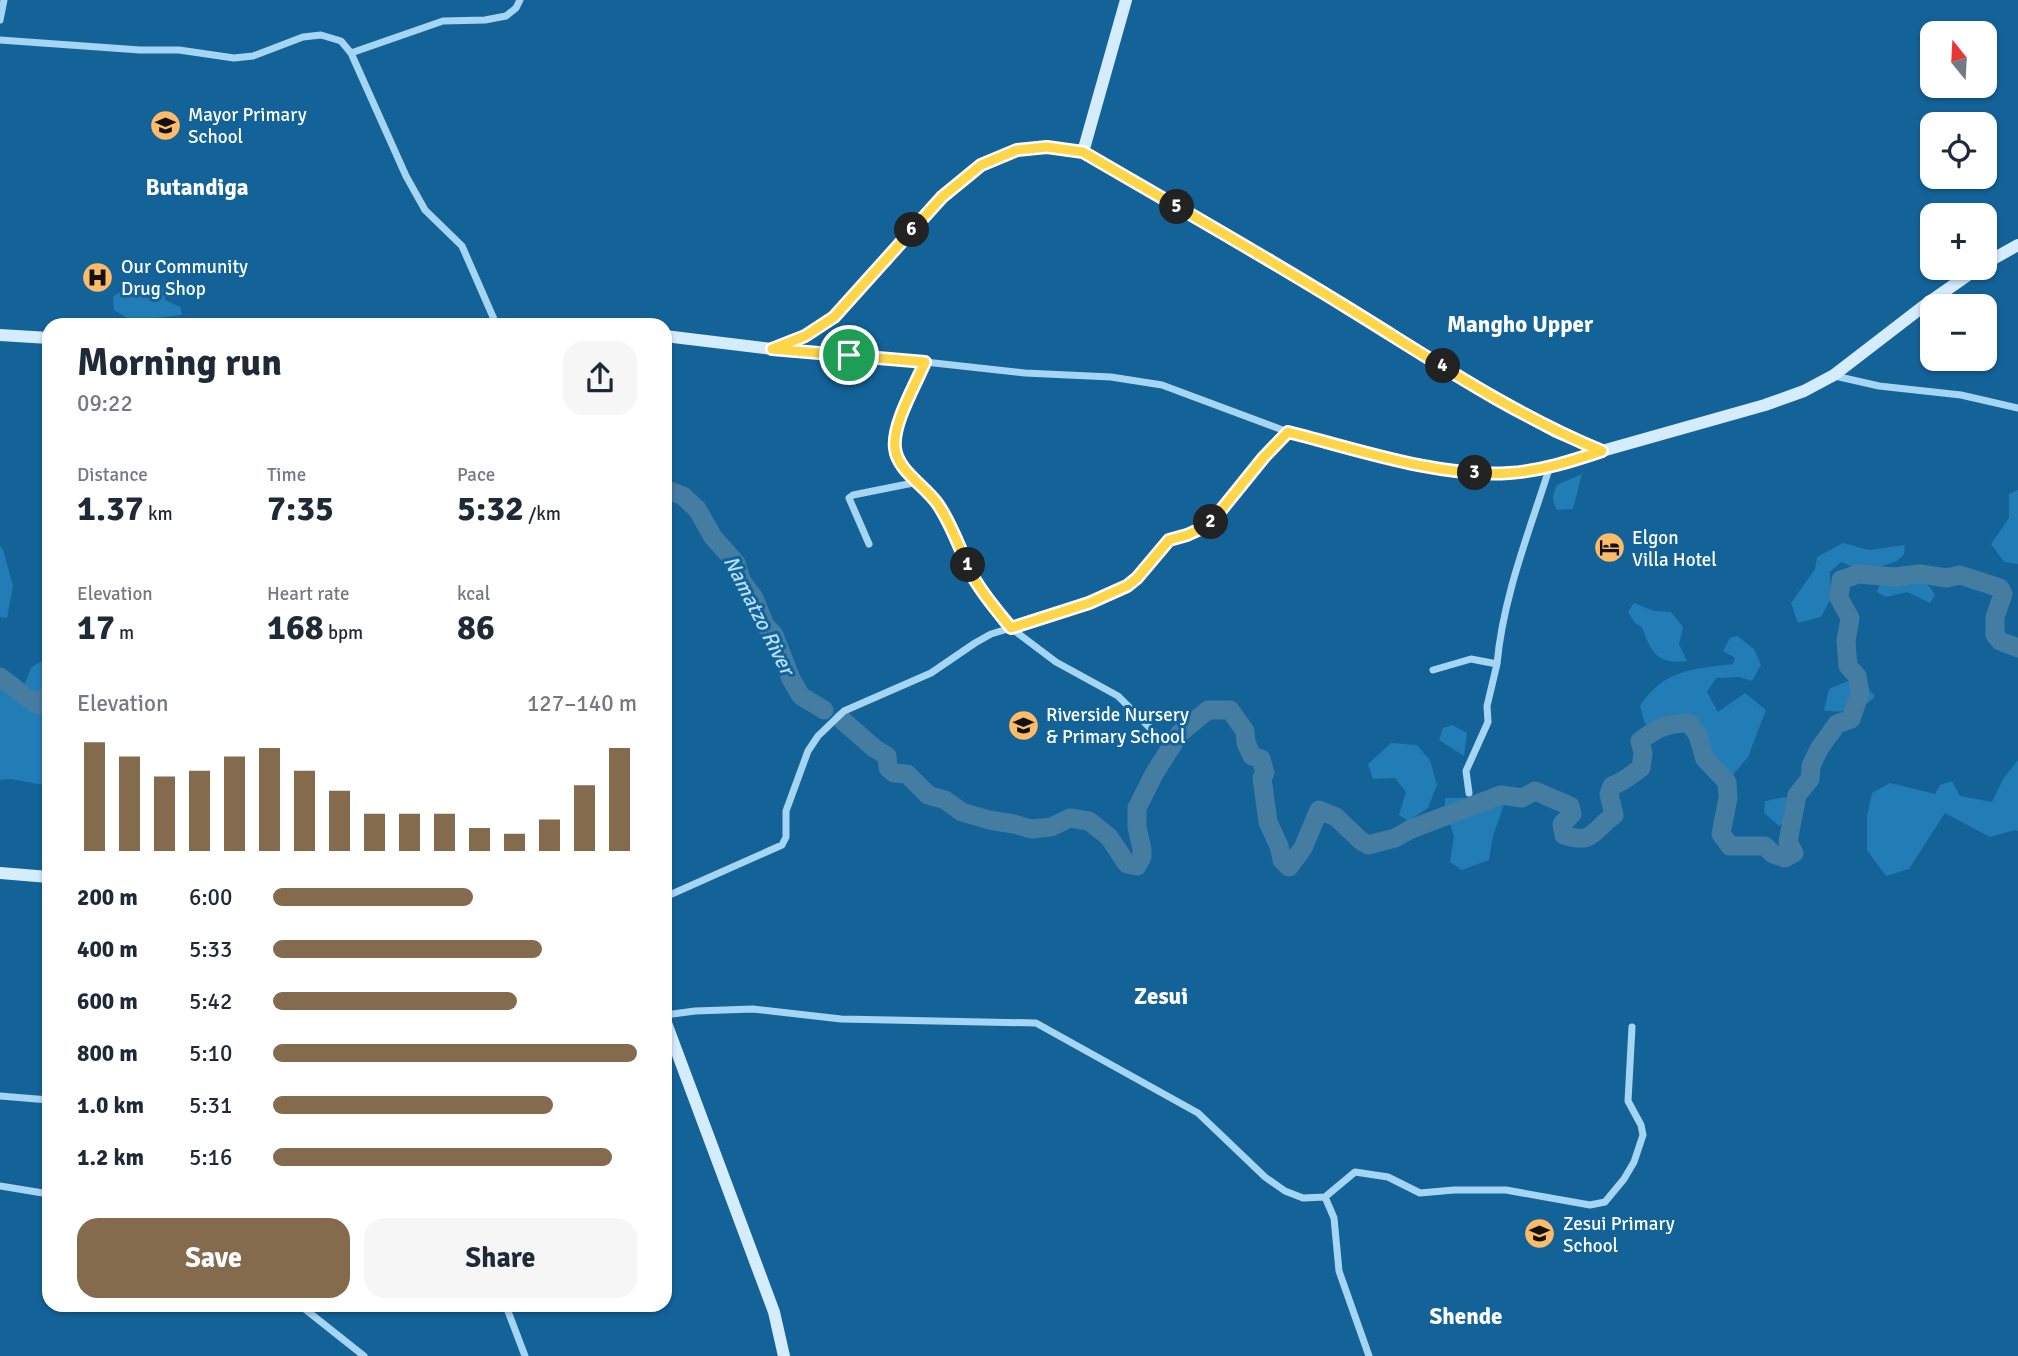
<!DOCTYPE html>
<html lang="en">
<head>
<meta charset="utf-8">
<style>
	:root { --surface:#fff; --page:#f6f6f7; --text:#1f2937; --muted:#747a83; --accent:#846b4d }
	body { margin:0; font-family:Signika,sans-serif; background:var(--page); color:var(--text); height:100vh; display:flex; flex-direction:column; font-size:26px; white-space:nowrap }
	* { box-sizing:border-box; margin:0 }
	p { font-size:23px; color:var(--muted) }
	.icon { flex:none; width:38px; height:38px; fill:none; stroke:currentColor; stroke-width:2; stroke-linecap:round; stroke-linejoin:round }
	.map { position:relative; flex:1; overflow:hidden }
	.details { position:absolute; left:42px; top:318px; width:630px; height:994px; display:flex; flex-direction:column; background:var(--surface); border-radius:21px; box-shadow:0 2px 5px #0004 }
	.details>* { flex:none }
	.needle { width:46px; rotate:342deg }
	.buttons { position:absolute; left:1920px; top:21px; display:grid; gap:14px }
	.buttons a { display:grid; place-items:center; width:77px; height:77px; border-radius:14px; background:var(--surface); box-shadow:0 2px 5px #0004; font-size:35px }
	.pin { position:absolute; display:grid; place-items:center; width:60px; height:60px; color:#fff; margin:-30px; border:4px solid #fff; border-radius:50%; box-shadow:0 2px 7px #0007 }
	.km { position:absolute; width:35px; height:35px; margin:-18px; border-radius:50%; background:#222; color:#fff; font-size:19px; line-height:35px; text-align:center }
	.round { display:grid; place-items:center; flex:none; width:74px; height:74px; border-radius:21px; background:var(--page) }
	.overview { display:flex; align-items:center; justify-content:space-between; height:119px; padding:0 35px }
	h1 { font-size:38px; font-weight:800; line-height:52px }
	.stats { display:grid; grid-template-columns:repeat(3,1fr); gap:10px; height:119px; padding:7px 35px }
	.stats div { display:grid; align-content:center }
	.stats b { font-size:35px; font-weight:800 }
	.stats small { font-size:19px; font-weight:400 }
	.stats p { font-size:19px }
	.chart { height:196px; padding:14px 35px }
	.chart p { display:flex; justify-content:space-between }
	.chart svg { width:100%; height:126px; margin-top:7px; stroke:var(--accent); stroke-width:6 }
	.action { display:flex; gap:14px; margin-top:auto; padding:14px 35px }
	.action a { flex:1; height:80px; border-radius:21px; background:var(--accent); color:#fff; font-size:28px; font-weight:800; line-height:80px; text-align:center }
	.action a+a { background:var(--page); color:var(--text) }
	ul { padding:0 35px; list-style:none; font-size:23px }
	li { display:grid; grid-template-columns:112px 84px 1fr; align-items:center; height:52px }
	li i { height:18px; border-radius:9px; background:var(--accent) }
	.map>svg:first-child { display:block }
</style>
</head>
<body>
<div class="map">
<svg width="2018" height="1356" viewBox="0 0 2018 1356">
	<rect width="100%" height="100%" fill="#136399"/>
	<path fill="#227cb6" d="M158,285l7,6v9l15,7 2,8 -50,6 -18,-11 -1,-13 11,-8z
		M1582,474l-9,35 -16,1c-6,-10 -4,-16 0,-25z
		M2018,490v74l-14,-2 -13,-18 18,-26v-24z
		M1843,543l26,7 36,-5 -1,9 -7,7 -32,11 -24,-10 -11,10 1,26 -10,19 -23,6 -7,-20 24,-34 2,-12z
		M0,546l3,3 10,37 -6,32 -7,-1z
		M1912,575l18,12 5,8 -5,8 -23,-11 -21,5 -9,-5 6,-16z
		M1634,603l20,8 17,1 12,15 -4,17 8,17c-29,4 -36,-8 -45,-34l-7,-4 -7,-11z
		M1737,636l17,13 7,16 -9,16 -13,-4 -23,1 -9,14 11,20 27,-19 21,17 -18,47 -21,25 -22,-23 -7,-24 -9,-12h-19l-14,5 -11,-4 -5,-18c24,-37 53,-37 93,-42l2,-6 -12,-7 7,-13z
		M49,656v45l-5,5 5,7v73l-38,-7 -11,1v-108l23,16 8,-20z
		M1848,681l18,6 9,9c-10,14 -34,18 -51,14l5,-21z
		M1452,725l15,8 -3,23 -25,-16 4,-12z
		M1391,743l26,2 13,15 7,25 -9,23 -20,13 -9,-6 7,-23 -11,-14 -22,1 -5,-15z
		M2018,760v71l-3,-1 -25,7 -45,-24 -36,56 -23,7 -19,-26v-34l5,-23 18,-10 45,11 5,-9 12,-4 8,15 32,6 11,-23z
		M1491,793l14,9 -12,34 -4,24 -27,10 -12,-8 4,-26 -9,-27v-11h23z
		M1785,797l6,4v19l-12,6 -15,-13 1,-12z"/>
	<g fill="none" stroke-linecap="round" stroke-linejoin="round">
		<path stroke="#447ca2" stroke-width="19" d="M665,489l18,7 14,13 16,28 23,26 6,19 12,16 11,27 9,10 17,44 10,17 23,14
			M0,677l37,28 12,-12
			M842,720l32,28 13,8 1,12 6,5 13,1 21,21 17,5 17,12 27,8 25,4 17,5 20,-2 19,-9 19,3 20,16 18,27 10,2 5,-9v-8l-5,-22v-19l17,-34 26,-41 28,-23h22l15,21 1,12 6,13 9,3 4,14 -3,5 6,44 11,24 3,14 7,7 14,-19 16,-38 17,7 24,23 8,5 27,-7 16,-9 90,-34 21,3 13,-7 35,15 2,8 -10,10 2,11c29,10 28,-4 50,-20l-5,-21 3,-8 12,-6 17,-12 2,-15 -3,-12c17,-13 27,-18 49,-18l9,12 7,24 22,23 1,16 -7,36 9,12h35l8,8 12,4 9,-5 -6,-11 9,-47 13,-16 1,-13 8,-17 18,-25 14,-5 9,-26 -3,-17 -9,-10 -2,-25 4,-23 -11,-20 2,-18 17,-6 37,3 25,-3 27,4 13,-3 40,13 3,6 -8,23v18l5,6 18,7"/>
		<path stroke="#a6d5f3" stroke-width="7" d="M0,20l4,-20
			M0,40l140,10h39l55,8 19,-2 50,-19 18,-2 20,6 10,12 55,123 19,34 37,36 35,80
			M351,53l92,-32 42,-1 21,-4 10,-8 4,-8
			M776,350l149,12 100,11 86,4 51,8 126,47 138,34 44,7 20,1 38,-3 37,-8 35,-12
			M925,362l-26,59 -5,21 4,19 37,39 16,25 24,56 36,47 45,34 62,34 43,43
			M1835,376l44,10 82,9 57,13
			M869,544l-20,-46 4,-3 65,-13
			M1433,670l38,-11 26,5c6,-68 33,-134 53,-198
			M1469,793l-3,-22 22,-49 -1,-16 10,-42
			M665,897l117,-52 4,-8v-26l22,-60 10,-15 26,-25 87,-38 44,-30 16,-9 83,-25 43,-16 20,-15 32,-39 18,-4 22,-10 55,-68 24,-25
			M665,1015l30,-4 58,-2 88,10 195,4 162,90 67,64 20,14 18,7 22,-1 30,-25 33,5 32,16 34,-3h52l84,15 15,-3 19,-23 10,-17 9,-27 -2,-10 -13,-24 4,-74
			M0,1096l49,4
			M0,1186l49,8
			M1325,1197l9,21 5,53 30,85
			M301,1306l63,50
			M506,1306l19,50"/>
		<path stroke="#d5ecfd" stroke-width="12" d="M1083,152l43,-152
			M1984,264l34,-19
			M0,335l49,3
			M665,336l107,13 33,-13 29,-19 108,-120 39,-32 36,-15 30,-3 36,5 263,154 141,88 69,38 46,19 163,-46 39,-14 30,-16 91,-70 53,-37
			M0,873l49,4
			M665,1020l109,292 10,44"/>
	</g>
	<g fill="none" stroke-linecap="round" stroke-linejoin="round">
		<defs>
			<path id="route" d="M1047,147l36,5c89,52 178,102 265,156 83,51 164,106 254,143 -30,10 -61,20 -93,22 -69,5 -153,-24 -221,-41l-24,25 -55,68 -22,10 -18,5 -32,38 -10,8 -38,17 -78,25c-12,-15 -26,-31 -36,-48 -14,-25 -21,-53 -38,-77 -13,-18 -40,-33 -42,-55 -3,-24 21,-64 30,-86l-153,-13 33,-13 29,-19 108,-120 39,-32 36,-15z"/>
		</defs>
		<use href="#route" stroke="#fff" stroke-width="14"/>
		<use href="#route" stroke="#ffd54a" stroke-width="9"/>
	</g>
	<defs>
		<symbol id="school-disc" viewBox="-11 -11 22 22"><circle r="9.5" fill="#ffbb68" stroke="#136399"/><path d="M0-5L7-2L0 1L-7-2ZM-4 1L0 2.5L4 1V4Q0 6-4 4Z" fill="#111"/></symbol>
		<symbol id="hospital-disc" viewBox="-11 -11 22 22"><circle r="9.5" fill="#ffbb68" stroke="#136399"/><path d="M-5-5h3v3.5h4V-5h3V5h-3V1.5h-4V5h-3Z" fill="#111"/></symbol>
		<symbol id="hotel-disc" viewBox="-11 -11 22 22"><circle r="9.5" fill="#ffbb68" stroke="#136399"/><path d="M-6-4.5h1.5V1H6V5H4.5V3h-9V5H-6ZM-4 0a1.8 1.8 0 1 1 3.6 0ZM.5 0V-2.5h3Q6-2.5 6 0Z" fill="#111"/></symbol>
	</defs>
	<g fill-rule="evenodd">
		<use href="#school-disc" x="148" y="108" width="35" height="35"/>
		<use href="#hospital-disc" x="80" y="260" width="35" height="35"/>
		<use href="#hotel-disc" x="1592" y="530" width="35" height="35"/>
		<use href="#school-disc" x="1006" y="708" width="35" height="35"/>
		<use href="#school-disc" x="1522" y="1216" width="35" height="35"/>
	</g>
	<g text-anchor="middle" stroke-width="6" stroke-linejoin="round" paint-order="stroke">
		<g font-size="19" fill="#fff" stroke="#136399" text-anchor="start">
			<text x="188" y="121">Mayor Primary<tspan x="188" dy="22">School</tspan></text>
			<text x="121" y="273">Our Community<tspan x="121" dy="22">Drug Shop</tspan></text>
			<text x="1632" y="544">Elgon<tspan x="1632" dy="22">Villa Hotel</tspan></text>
			<text x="1046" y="721">Riverside Nursery<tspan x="1046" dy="22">&amp; Primary School</tspan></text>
			<text x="1563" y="1230">Zesui Primary<tspan x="1563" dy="22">School</tspan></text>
		</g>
		<g font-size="21" font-style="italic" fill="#b6e0fa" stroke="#136399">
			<text transform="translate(759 615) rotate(63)" y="7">Namatzo River</text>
		</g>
		<g font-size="23" font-weight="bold" fill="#fff" stroke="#136399">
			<text x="197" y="195">Butandiga</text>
			<text x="1520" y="332">Mangho Upper</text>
			<text x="1161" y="1004">Zesui</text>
			<text x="1466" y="1324">Shende</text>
		</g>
	</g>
</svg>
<div class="buttons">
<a><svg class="needle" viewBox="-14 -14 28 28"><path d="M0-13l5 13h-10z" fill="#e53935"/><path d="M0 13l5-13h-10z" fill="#747a83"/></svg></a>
<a><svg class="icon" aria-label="locate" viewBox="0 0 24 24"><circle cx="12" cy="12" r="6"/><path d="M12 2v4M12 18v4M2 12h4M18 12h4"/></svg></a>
<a>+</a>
<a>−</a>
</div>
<div class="pin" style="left:849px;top:355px;background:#1e9e55"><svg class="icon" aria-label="arrive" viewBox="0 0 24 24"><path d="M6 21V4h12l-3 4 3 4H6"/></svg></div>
<b class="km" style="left:968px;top:565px">1</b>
<b class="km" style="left:1211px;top:522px">2</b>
<b class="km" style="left:1475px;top:473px">3</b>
<b class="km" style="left:1443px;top:366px">4</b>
<b class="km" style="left:1177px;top:207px">5</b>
<b class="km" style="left:912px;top:230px">6</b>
<section class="details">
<div class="overview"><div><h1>Morning run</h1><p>09:22</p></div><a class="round"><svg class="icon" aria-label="share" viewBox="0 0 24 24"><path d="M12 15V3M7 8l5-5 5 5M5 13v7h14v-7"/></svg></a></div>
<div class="stats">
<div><p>Distance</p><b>1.37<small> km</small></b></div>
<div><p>Time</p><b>7:35</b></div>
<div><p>Pace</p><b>5:32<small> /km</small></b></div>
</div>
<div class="stats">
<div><p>Elevation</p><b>17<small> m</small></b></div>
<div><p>Heart rate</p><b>168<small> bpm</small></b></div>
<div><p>kcal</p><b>86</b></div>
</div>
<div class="chart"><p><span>Elevation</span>127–140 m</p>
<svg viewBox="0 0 160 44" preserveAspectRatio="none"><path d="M5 44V6M15 44V11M25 44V18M35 44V16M45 44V11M55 44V8M65 44V16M75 44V23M85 44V31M95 44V31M105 44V31M115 44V36M125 44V38M135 44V33M145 44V21M155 44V8"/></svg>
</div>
<ul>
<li><b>200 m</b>6:00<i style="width:55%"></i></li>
<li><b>400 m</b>5:33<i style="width:74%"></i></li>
<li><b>600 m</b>5:42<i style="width:67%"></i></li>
<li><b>800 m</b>5:10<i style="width:100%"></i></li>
<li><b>1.0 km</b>5:31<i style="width:77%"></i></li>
<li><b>1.2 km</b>5:16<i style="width:93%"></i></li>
</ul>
<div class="action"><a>Save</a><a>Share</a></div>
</section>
</div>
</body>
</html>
